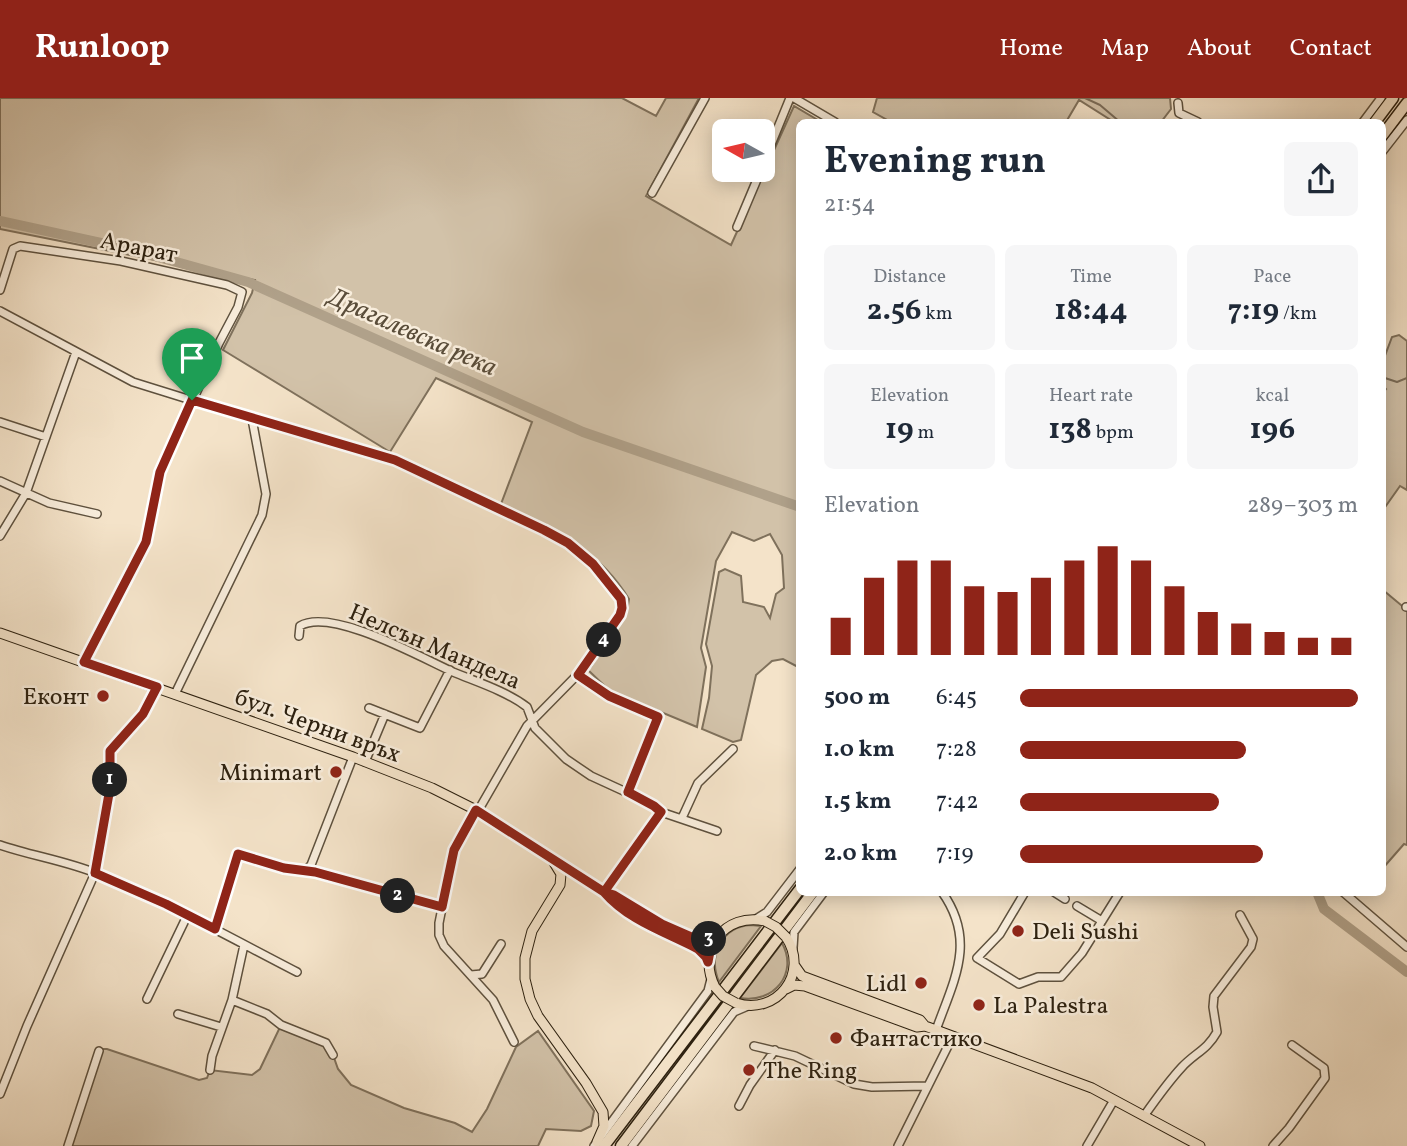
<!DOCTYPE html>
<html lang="en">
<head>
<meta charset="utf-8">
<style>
	:root { --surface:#fff; --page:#f6f6f7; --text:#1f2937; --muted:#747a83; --accent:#8f2418 }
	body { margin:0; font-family:Vollkorn,serif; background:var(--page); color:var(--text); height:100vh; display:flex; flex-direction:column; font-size:26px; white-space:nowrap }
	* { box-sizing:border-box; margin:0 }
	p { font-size:23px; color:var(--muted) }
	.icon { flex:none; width:38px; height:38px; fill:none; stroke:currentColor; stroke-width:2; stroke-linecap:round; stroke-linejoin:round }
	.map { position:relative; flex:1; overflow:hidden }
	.sheet { position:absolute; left:796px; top:21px; width:590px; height:777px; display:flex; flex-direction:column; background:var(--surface); border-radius:10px; box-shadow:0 4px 18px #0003 }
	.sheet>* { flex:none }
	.needle { width:46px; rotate:278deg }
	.controls { position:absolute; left:712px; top:21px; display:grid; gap:14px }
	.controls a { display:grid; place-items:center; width:63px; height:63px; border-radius:10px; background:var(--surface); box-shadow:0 4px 18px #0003; font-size:35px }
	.pin { position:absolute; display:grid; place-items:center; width:60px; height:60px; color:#fff; margin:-72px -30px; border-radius:50% 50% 50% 0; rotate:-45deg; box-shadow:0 0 7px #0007 }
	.pin .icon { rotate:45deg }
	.km { position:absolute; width:35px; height:35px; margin:-18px; border-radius:50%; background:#222; color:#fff; font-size:19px; line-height:35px; text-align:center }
	.round { display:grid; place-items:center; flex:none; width:74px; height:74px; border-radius:10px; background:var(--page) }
	.headline { display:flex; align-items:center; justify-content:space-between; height:119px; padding:0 28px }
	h1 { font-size:38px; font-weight:700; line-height:52px }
	.metrics { display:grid; grid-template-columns:repeat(3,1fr); gap:10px; height:119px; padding:7px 28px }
	.metrics div { display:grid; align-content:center; border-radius:10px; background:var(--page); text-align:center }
	.metrics b { font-size:30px; font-weight:700 }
	.metrics small { font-size:19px; font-weight:400 }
	.metrics p { font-size:19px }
	.chart { height:196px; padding:14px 28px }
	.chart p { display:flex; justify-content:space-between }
	.chart svg { width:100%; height:126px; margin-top:7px; stroke:var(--accent); stroke-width:6 }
	ul { padding:0 28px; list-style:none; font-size:23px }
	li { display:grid; grid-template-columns:112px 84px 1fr; align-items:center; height:52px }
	li i { height:18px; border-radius:9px; background:var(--accent) }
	header { display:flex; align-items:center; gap:42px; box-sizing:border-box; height:98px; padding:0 35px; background:var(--accent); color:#fff }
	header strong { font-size:33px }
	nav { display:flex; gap:38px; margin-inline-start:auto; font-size:24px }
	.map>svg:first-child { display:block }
</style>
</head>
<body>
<header>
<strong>Runloop</strong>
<nav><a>Home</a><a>Map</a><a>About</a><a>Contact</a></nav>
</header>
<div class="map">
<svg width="1407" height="1048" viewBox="0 0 1407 1048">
	<rect width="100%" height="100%" fill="#f4e3c9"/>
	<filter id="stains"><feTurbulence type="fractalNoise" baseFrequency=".00286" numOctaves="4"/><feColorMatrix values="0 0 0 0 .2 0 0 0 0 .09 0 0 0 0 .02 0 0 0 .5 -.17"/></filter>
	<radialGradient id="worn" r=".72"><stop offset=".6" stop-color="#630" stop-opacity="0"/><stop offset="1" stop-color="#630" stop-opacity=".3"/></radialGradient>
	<path fill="#d2c2a9" stroke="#7f715c" stroke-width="2" d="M0,0h622l34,18 10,-18h33l-53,98 85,49 63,-139 27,16h-21v546l-17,-9 -11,2 -16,14 -15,65 -8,2 -31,-13 7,-31 3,-32 -6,-22 13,-72 6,-3 16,7 2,26 21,5 6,11 6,-24 8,-6 -2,-33 -12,-21 -16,7 -22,-9 -16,29 -15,87 5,19 -9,60 -87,-36 -22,-21 39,-58 2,-13c-31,-51 -76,-70 -128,-95l31,-82 -96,-44 -46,74 -167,-102 29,-57 3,-13 -255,-51z
		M877,0h293l1,11 -10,13h-47l-35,-22 -13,22h-175l-18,-10z
		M1399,237l8,6v149l-7,-4 -17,24 -1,-116 4,-5 -3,-3v-25l9,-24z
		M1383,492l24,20v235l-3,-1 -21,24z
		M751,827l10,1 -42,56c-11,-26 2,-55 32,-57z
		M782,845c17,31 -9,61 -42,55z
		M281,927l45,18 7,12 5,14 13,16 53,23 51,15 17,9 15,-23 29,-62 22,-16 56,80 -3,15 -10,5 -35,-2 -8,17h-470l34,-97h5l92,31 8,-2 3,-8 42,5 8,-6z"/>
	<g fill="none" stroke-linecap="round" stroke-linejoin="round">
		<path stroke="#7b6d59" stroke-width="2" d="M1085,0l15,7 20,17
			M1382,276l3,4 12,4 10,-4"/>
		<path stroke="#b0a18a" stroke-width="10" d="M0,123l133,29 115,32 335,150 217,75
			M1317,794l7,17 83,63"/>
		<defs>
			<path id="minor" d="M794,0l41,24
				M1178,5l1,10 19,9
				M1363,24l18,-24
				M1382,54l25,-32
				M763,66l27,-66
				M652,95l53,-95
				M737,129l24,-57
				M0,192l13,-41 7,-3 101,15 106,24 15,7 -4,15 -19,36 -59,129 -14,70 -62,120
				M0,213l133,71 119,37 143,41 149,70 24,13 25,21 28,35 1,9 -2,7 -32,49 -61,62 -49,85
				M0,324l46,15
				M0,383l49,22 48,11
				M0,438l26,-43 50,-141
				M1406,509h1
				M299,538l1,-10c31,-19 122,32 153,46 24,10 53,19 74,35l8,21 31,31 25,17 61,28 9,8 56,19
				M578,577l31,21 49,21 -30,75
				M175,596l87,-179 4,-21 -14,-75
				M369,610l51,20 30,-58
				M365,664l20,-48
				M476,712l-20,33 -4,15 -13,65v12l5,11 49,54 21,42
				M682,720l16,-35 35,-34
				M0,747c32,11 67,16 98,29 69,28 133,64 199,98
				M306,771l136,38
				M604,794l57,-80
				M1054,794l11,7
				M1343,794l64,55
				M1077,808l25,15
				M756,821l11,-7 33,-43
				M215,831l23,-75 40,13 28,3 5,-5 42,-108
				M793,850l1,-16 30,-40
				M977,860l42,26 19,-7h23l21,-24 38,-61
				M977,860l23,-24 25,-42
				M471,877l11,-1 19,-30
				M147,901l40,-83
				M232,902l35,14 14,11 45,18 7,12
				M178,916l43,13
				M936,932c18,-50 41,-89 6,-138
				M754,948l41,10 59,28 18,3 56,-1
				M210,972l2,-14 20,-56 12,-55
				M0,996l27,-68 68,-153 15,-85v-37l33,-37 8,-12 6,-15
				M739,1008l11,-21 25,-35
				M1144,1018c12,-17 24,-34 38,-49 13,-14 25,-17 35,-35l-4,-25 1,-11 37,-49 2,-8 -13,-24
				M68,1048l31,-95
				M594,1048l114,-155 3,-12
				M632,1048l102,-134 14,-6
				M898,1048l55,-110
				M1087,1048l27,-46
				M1273,1048l16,-18 36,-50 -1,-10 -32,-23"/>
			<path id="major" d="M0,535l353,124 79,31 46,23 126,81c10,13 24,23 39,31 17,9 58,21 65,39
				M553,763l8,13 -1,11 -28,46 -7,27v21l5,20 8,17 48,67 17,29 1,14 -7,16
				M604,795l10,2 48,29 32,14 15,1 10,-5
				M795,868l7,10 118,44 5,6 11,4 156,58 108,58
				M715,889c-19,-37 10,-75 50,-66
				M786,891l8,-4 11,1 112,41 8,-1
				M736,905c41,13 74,-30 50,-66"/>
			<path id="highway" d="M1375,24l18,-24
				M1382,38l25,-33
				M604,1048l196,-257
				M621,1048l192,-254"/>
		</defs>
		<use href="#minor" stroke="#5e513e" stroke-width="10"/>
		<use href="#major" stroke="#2c200f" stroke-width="11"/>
		<use href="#highway" stroke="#2c200f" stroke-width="13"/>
		<use href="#minor" stroke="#f8eddc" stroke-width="7"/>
		<use href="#major" stroke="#f4e3c9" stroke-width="9"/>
		<use href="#highway" stroke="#f4e3c9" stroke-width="10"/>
		<defs>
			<path id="major-bridge" d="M765,823l11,6 10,10
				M715,889l8,9 13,7"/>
		</defs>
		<use href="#major-bridge" stroke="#2c200f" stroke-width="11" stroke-linecap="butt"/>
		<use href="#major-bridge" stroke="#f4e3c9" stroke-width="9"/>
	</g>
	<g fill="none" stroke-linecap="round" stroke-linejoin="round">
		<defs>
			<path id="route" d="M192,302l-32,72 -14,70 -62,120 73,25 -14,27 -33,37v37l-15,85 71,31 49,25 23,-75 46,14 31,4 127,35 12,-57 22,-40 128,82c25,29 62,40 94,57l8,8 2,5 3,-16 8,-12 -10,5 -15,-1 -32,-14 -48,-29 -10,-3 57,-80 -7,-6 -26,-14 30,-75 -49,-21 -31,-21 42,-60 2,-7 -1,-9 -28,-35 -25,-21 -24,-13 -149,-70 -203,-60"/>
		</defs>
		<use href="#route" stroke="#fff" stroke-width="14"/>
		<use href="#route" stroke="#8f2418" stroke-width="9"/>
	</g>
	<g fill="#8f2418" stroke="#f8eddc" stroke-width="2.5">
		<circle cx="103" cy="598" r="7"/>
		<circle cx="336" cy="674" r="7"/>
		<circle cx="1018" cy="833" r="7"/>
		<circle cx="921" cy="885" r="7"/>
		<circle cx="979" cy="907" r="7"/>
		<circle cx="836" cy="940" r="7"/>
		<circle cx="749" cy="972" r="7"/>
	</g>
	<g text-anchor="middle" stroke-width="5" stroke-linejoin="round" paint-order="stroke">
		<g font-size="24" fill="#2c200f" stroke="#f8eddc">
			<text transform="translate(139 149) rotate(11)" y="8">Арарат</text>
			<text transform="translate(435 548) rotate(23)" y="8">Нелсън Мандела</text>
			<text transform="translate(318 627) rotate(20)" y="8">бул. Черни връх</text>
		</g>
		<g font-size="24" fill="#2c200f" stroke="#f8eddc" text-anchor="start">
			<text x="89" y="606" text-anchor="end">Еконт</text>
			<text x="322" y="682" text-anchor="end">Minimart</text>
			<text x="1032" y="841">Deli Sushi</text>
			<text x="907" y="893" text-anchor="end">Lidl</text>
			<text x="993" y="915">La Palestra</text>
			<text x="850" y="948">Фантастико</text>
			<text x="763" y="980">The Ring</text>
		</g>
		<g font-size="26" font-style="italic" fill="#5a4d3a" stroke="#f8eddc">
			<text transform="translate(413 233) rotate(24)" y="9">Драгалевска река</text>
		</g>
	</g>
	<rect width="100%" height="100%" filter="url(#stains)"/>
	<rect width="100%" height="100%" fill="url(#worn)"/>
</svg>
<div class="controls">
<a><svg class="needle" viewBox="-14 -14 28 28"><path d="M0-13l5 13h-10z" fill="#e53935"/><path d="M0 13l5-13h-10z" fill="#747a83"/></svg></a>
</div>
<div class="pin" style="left:192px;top:302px;background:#1e9e55"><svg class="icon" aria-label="arrive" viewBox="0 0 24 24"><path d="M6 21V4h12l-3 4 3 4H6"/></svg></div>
<b class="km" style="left:110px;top:682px">1</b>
<b class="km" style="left:398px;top:798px">2</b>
<b class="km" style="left:709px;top:841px">3</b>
<b class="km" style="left:604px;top:542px">4</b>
<section class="sheet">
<div class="headline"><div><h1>Evening run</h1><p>21:54</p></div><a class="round"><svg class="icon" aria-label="share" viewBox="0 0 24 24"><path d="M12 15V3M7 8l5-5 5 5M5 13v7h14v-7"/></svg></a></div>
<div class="metrics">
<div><p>Distance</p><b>2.56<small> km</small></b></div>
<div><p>Time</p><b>18:44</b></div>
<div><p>Pace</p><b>7:19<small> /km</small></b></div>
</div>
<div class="metrics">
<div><p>Elevation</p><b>19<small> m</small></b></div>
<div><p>Heart rate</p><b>138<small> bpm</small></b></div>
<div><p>kcal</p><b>196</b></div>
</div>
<div class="chart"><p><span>Elevation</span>289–303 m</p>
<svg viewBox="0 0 160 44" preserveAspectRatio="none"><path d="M5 44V31M15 44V17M25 44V11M35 44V11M45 44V20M55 44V22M65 44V17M75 44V11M85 44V6M95 44V11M105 44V20M115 44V29M125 44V33M135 44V36M145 44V38M155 44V38"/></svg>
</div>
<ul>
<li><b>500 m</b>6:45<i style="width:100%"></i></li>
<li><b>1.0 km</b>7:28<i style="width:67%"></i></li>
<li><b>1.5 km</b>7:42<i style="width:59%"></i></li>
<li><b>2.0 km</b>7:19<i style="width:72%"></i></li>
</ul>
</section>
</div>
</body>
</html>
